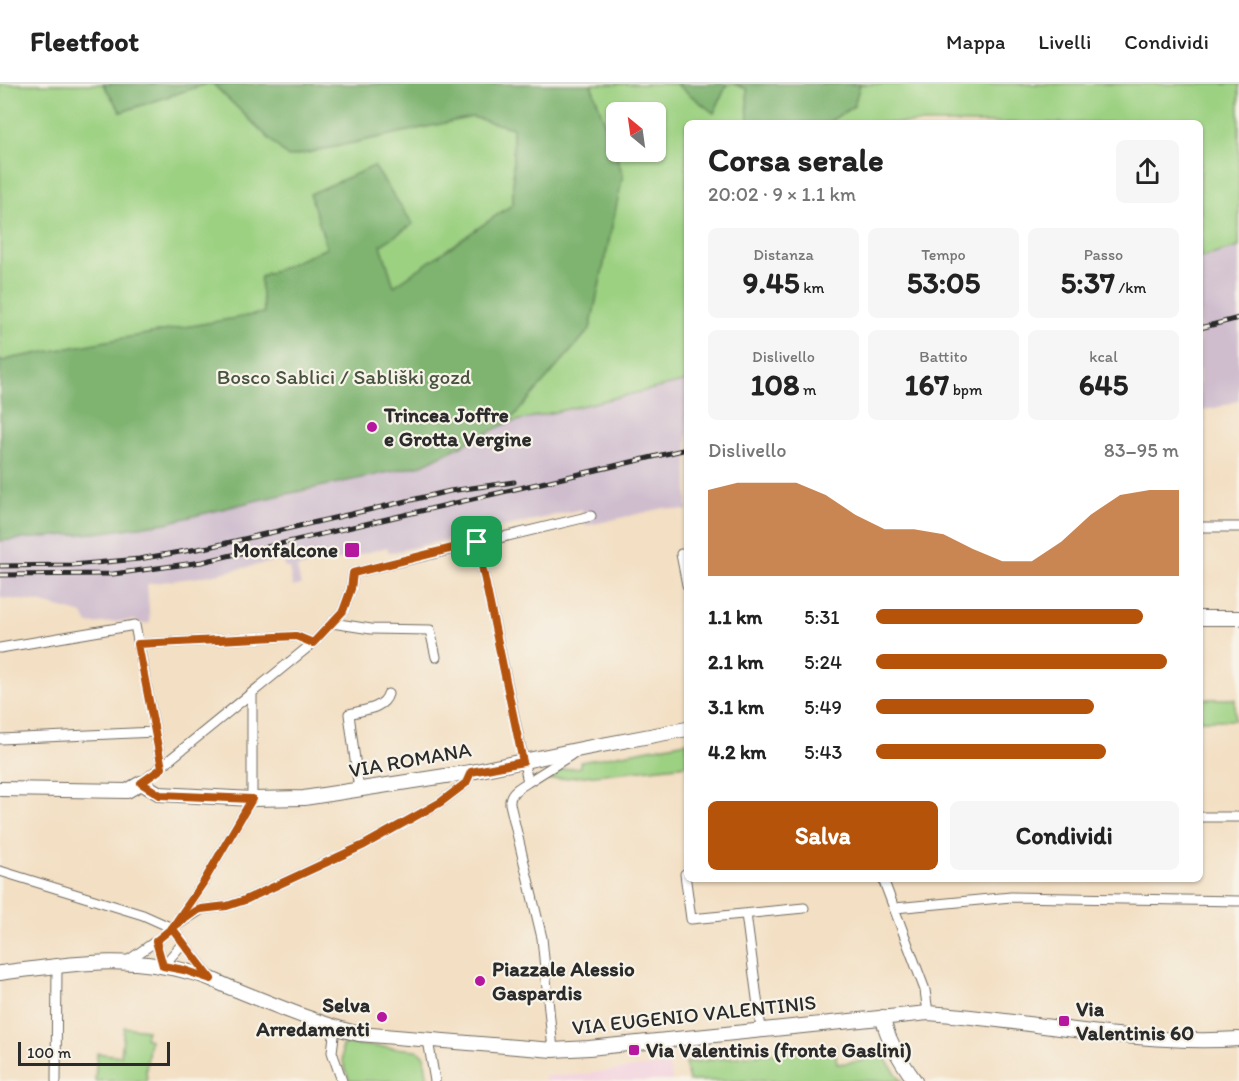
<!DOCTYPE html>
<html lang="it">
<head>
<meta charset="utf-8">
<style>
	:root { --surface:#fff; --page:#f6f6f6; --text:#222; --muted:#767676; --line:#e0e0e0; --accent:#b45309 }
	body { margin:0; font-family:Itim,sans-serif; background:var(--page); color:var(--text); height:100vh; display:flex; flex-direction:column; font-size:22px; white-space:nowrap }
	* { box-sizing:border-box; margin:0 }
	p { font-size:20px; color:var(--muted) }
	.icon { flex:none; width:33px; height:33px; fill:none; stroke:currentColor; stroke-width:2; stroke-linecap:round; stroke-linejoin:round }
	.map { position:relative; flex:1; overflow:hidden }
	.details { position:absolute; left:684px; top:36px; width:519px; height:762px; display:flex; flex-direction:column; background:var(--surface); border-radius:9px; box-shadow:0 2px 4px #0004 }
	.details>* { flex:none }
	.needle { width:39px; rotate:331deg }
	.fabs { position:absolute; left:606px; top:18px; display:grid; gap:12px }
	.fabs a { display:grid; place-items:center; width:60px; height:60px; border-radius:9px; background:var(--surface); box-shadow:0 2px 4px #0004; font-size:30px }
	.scale { position:absolute; left:18px; bottom:15px; width:152px; box-sizing:border-box; padding-left:6px; border:3px solid #2b2b2b; border-top:0; font-size:16px; line-height:21px; white-space:nowrap; color:#2b2b2b; -webkit-text-stroke:4px #f7f3e8; paint-order:stroke }
	.pin { position:absolute; display:grid; place-items:center; width:51px; height:51px; color:#fff; margin:-26px; border-radius:12px; box-shadow:0 3px 9px #0006 }
	.round { display:grid; place-items:center; flex:none; width:63px; height:63px; border-radius:9px; background:var(--page) }
	.summary { display:flex; align-items:center; justify-content:space-between; height:102px; padding:0 24px }
	h1 { font-size:33px; font-weight:700; line-height:45px }
	.stats { display:grid; grid-template-columns:repeat(3,1fr); gap:9px; height:102px; padding:6px 24px }
	.stats div { display:grid; align-content:center; border-radius:9px; background:var(--page); text-align:center }
	.stats b { font-size:30px; font-weight:700 }
	.stats small { font-size:16px; font-weight:400 }
	.stats p { font-size:16px }
	.chart { height:168px; padding:12px 24px }
	.chart p { display:flex; justify-content:space-between }
	.chart svg { width:100%; height:108px; margin-top:6px; fill:var(--accent); opacity:.7 }
	.button { display:flex; gap:12px; margin-top:auto; padding:12px 24px }
	.button a { flex:1; height:69px; border-radius:9px; background:var(--accent); color:#fff; font-size:24px; font-weight:700; line-height:69px; text-align:center }
	.button a+a { background:var(--page); color:var(--text) }
	ul { padding:0 24px; list-style:none; font-size:20px }
	li { display:grid; grid-template-columns:96px 72px 1fr; align-items:center; height:45px }
	li i { height:15px; border-radius:8px; background:var(--accent) }
	header { display:flex; align-items:center; gap:36px; box-sizing:border-box; height:84px; padding:0 30px; background:var(--surface); border-bottom:2px solid var(--line) }
	header strong { font-size:28px }
	nav { display:flex; gap:33px; margin-inline-start:auto; font-size:21px }
	.map>svg:first-child { display:block }
</style>
</head>
<body>
<header>
<strong>Fleetfoot</strong>
<nav><a>Mappa</a><a>Livelli</a><a>Condividi</a></nav>
</header>
<div class="map">
<svg width="1239" height="997" viewBox="0 0 1239 997">
	<rect width="100%" height="100%" fill="#f7f3e8"/>
	<filter id="ink" filterUnits="userSpaceOnUse"><feTurbulence type="fractalNoise" baseFrequency=".0167" numOctaves="2"/><feDisplacementMap in="SourceGraphic" scale="12" xChannelSelector="R" yChannelSelector="G"/><feConvolveMatrix kernelMatrix="1 2 1 2 8 2 1 2 1" color-interpolation-filters="sRGB"/></filter>
	<filter id="wash" filterUnits="userSpaceOnUse"><feTurbulence type="fractalNoise" baseFrequency=".008" numOctaves="4" result="noise"/><feDisplacementMap in="SourceGraphic" scale="24" xChannelSelector="R" yChannelSelector="G"/><feGaussianBlur stdDeviation="1.35" result="paint"/><feColorMatrix in="noise" values="0 0 0 0 0 0 0 0 0 0 0 0 0 0 0 0 0 1.4 0 .05"/><feComposite in="paint" operator="in"/></filter>
	<g filter="url(#wash)">
		<rect width="100%" height="100%" fill="#f3dfc3"/>
		<path fill="#f3cfdf" d="M669,980l3,17h-127l-1,-5 32,-1z"/>
		<path fill="#cfbdce" d="M1239,163v153l-20,7 -19,4v-153z
			M687,297v130l-23,-3 -79,18 -3,-17 -193,44 -2,-6 -47,13 -13,1 -30,7 4,17 -8,2 -4,-19h-4l-3,-8 -82,17 -53,7 3,39 -9,1 -6,-4 -47,4 -5,-10 -44,-12 -39,-4v-57l103,-9 212,-43 107,-24 86,-42z"/>
		<path fill="#9dd182" stroke="#647e56" stroke-width="1.5" fill-rule="evenodd" d="M0,0h103l18,28 85,-28h7l76,73 183,-40 41,11v76l-120,83 -12,-42 -54,3 -66,29 3,36 -251,45 -13,4z
			M591,0h85l38,29 13,-29h7l13,5 1,34h-61v258l-179,42 82,-94 33,-154zM616,28h40v40h-40z
			M860,0h379v163l-39,11v-135h-373l27,-17z
			M1200,615h35v21h-35z
			M687,658v23l-139,15 13,-10 19,-3v-5z
			M124,943l23,3 -2,8 5,2 -4,30 1,11h-52l2,-28 24,3z
			M347,960l70,6 7,6 4,25h-78c-5,-11 -10,-24 -8,-36z
			M835,962l2,18 25,-3 21,-15 8,11 -6,2 17,22h-213l-4,-18z"/>
		<path fill="#7eb370" stroke="#546f4e" stroke-width="1.5" d="M103,0h103l-85,28z
			M213,0h378l32,91 -33,154 -82,94 -86,42 -168,36 -88,22 -63,9 -103,9v-179l13,-4 251,-45 -4,-36 67,-29 -17,-54 64,-28 39,58 -32,21 13,41 119,-82v-76l-41,-11 -184,40z
			M676,0h51l-13,29z
			M734,0h126l-6,22 -27,17h-79l-1,-34z"/>
	</g>
	<g filter="url(#ink)">
		<g fill="none" stroke-linecap="round" stroke-linejoin="round">
			<defs>
				<path id="street" d="M1200,443h39
					M477,458l51,240c-9,6 -19,10 -18,22l32,134 11,112
					M681,470l6,31
					M332,539l39,6 59,1 6,27
					M138,560l158,-8 17,7
					M0,564l135,-23 27,143
					M0,655l155,-7
					M528,698l43,-27
					M141,699l172,-140 30,-32 8,-22 2,-16 238,-57
					M359,706l-10,-76c13,-4 35,-5 39,-20
					M1200,733h39
					M0,787l143,44 29,13 38,49
					M685,790l6,45 113,-11
					M883,795l42,111 3,23
					M895,824l116,-11 228,4
					M746,830l15,115
					M172,844l30,-19 25,-3 18,-6 119,-55 77,-43 25,-19 5,-11
					M156,857l7,25
					M126,878l30,-21 16,-13 31,-45 49,-84v-104
					M163,882l20,-23
					M335,944l-3,24 10,29
					M428,956l7,41
					M56,997l1,-115"/>
				<path id="secondary" d="M1200,534h39
					M0,705l127,2 14,-8 19,11 92,5 52,-1 167,-26 115,-24 101,-19
					M0,889c70,-9 131,-20 200,2 12,3 22,10 34,14 41,16 82,34 125,45l194,16 36,-2 339,-35c104,7 207,33 311,26
					M883,933c3,22 19,46 32,64"/>
			</defs>
			<use href="#street" stroke="#716a60" stroke-width="11"/>
			<use href="#secondary" stroke="#716a60" stroke-width="16"/>
			<use href="#street" stroke="#fff" stroke-width="9"/>
			<use href="#secondary" stroke="#fff" stroke-width="14"/>
			<defs>
				<path id="rail" d="M1200,244l39,-10
					M0,482l72,-1 67,-6 70,-12 241,-56 64,-9
					M0,491l113,-1 89,-12 485,-113"/>
			</defs>
			<use href="#rail" stroke="#2b2b2b" stroke-width="5"/>
			<use href="#rail" stroke="#f7f3e8" stroke-width="3" stroke-dasharray="9" stroke-linecap="butt"/>
		</g>
	</g>
	<g fill="none" stroke-linecap="round" stroke-linejoin="round" filter="url(#ink)">
		<defs>
			<path id="route" d="M477,458l-124,31 -2,16 -8,22 -30,32 -17,-7 -158,8 24,124 -21,15 19,12 92,4 -49,84 -31,45 39,51 -27,-9 -21,-4 -7,-25 16,-13 24,-17 5,-2 26,-3 18,-6 119,-55 77,-43 25,-19 5,-11 52,-10 -46,-220"/>
		</defs>
		<use href="#route" stroke="#fff" stroke-width="12"/>
		<use href="#route" stroke="#b45309" stroke-width="8"/>
	</g>
	<g fill="#b5179e" stroke="#f7f3e8" stroke-width="2">
		<circle cx="372" cy="343" r="6"/>
		<rect x="344" y="458" width="16" height="16" rx="3"/>
		<circle cx="480" cy="897" r="6"/>
		<circle cx="382" cy="933" r="6"/>
		<rect x="1058" y="931" width="12" height="12" rx="3"/>
		<rect x="628" y="960" width="12" height="12" rx="3"/>
	</g>
	<g text-anchor="middle" stroke-width="4.5" stroke-linejoin="round" paint-order="stroke">
		<g font-size="21" fill="#485441" stroke="#f7f3e8">
			<text x="344" y="300">Bosco Sablici / Sabliški gozd</text>
		</g>
		<g font-size="21" font-weight="bold" fill="#2b2b2b" stroke="#f7f3e8" text-anchor="start">
			<text x="384" y="338">Trincea Joffre<tspan x="384" dy="24">e Grotta Vergine</tspan></text>
			<text x="338" y="473" text-anchor="end">Monfalcone</text>
			<text x="492" y="892">Piazzale Alessio<tspan x="492" dy="24">Gaspardis</tspan></text>
			<text x="370" y="928" text-anchor="end">Selva<tspan x="370" dy="24">Arredamenti</tspan></text>
			<text x="1076" y="932">Via<tspan x="1076" dy="24">Valentinis 60</tspan></text>
			<text x="646" y="973">Via Valentinis (fronte Gaslini)</text>
		</g>
		<g font-size="21" fill="#2b2b2b" stroke="#f7f3e8">
			<text transform="translate(410 676) rotate(-10)" y="7">VIA ROMANA</text>
			<text transform="translate(694 931) rotate(-6)" y="7">VIA EUGENIO VALENTINIS</text>
		</g>
	</g>
</svg>
<div class="fabs">
<a><svg class="needle" viewBox="-14 -14 28 28"><path d="M0-13l5 13h-10z" fill="#e53935"/><path d="M0 13l5-13h-10z" fill="#767676"/></svg></a>
</div>
<div class="scale">100 m</div>
<div class="pin" style="left:477px;top:458px;background:#1e9e55"><svg class="icon" aria-label="arrive" viewBox="0 0 24 24"><path d="M6 21V4h12l-3 4 3 4H6"/></svg></div>
<section class="details">
<div class="summary"><div><h1>Corsa serale</h1><p>20:02 · 9 × 1.1 km</p></div><a class="round"><svg class="icon" aria-label="share" viewBox="0 0 24 24"><path d="M12 15V3M7 8l5-5 5 5M5 13v7h14v-7"/></svg></a></div>
<div class="stats">
<div><p>Distanza</p><b>9.45<small> km</small></b></div>
<div><p>Tempo</p><b>53:05</b></div>
<div><p>Passo</p><b>5:37<small> /km</small></b></div>
</div>
<div class="stats">
<div><p>Dislivello</p><b>108<small> m</small></b></div>
<div><p>Battito</p><b>167<small> bpm</small></b></div>
<div><p>kcal</p><b>645</b></div>
</div>
<div class="chart"><p><span>Dislivello</span>83–95 m</p>
<svg viewBox="0 0 160 44" preserveAspectRatio="none"><path d="M0 44V9L10 6L20 6L30 6L40 11L50 19L60 25L70 25L80 27L90 33L100 38L110 38L120 30L130 19L140 11L150 9L160 9V44z"/></svg>
</div>
<ul>
<li><b>1.1 km</b>5:31<i style="width:88%"></i></li>
<li><b>2.1 km</b>5:24<i style="width:96%"></i></li>
<li><b>3.1 km</b>5:49<i style="width:72%"></i></li>
<li><b>4.2 km</b>5:43<i style="width:76%"></i></li>
</ul>
<div class="button"><a>Salva</a><a>Condividi</a></div>
</section>
</div>
</body>
</html>
